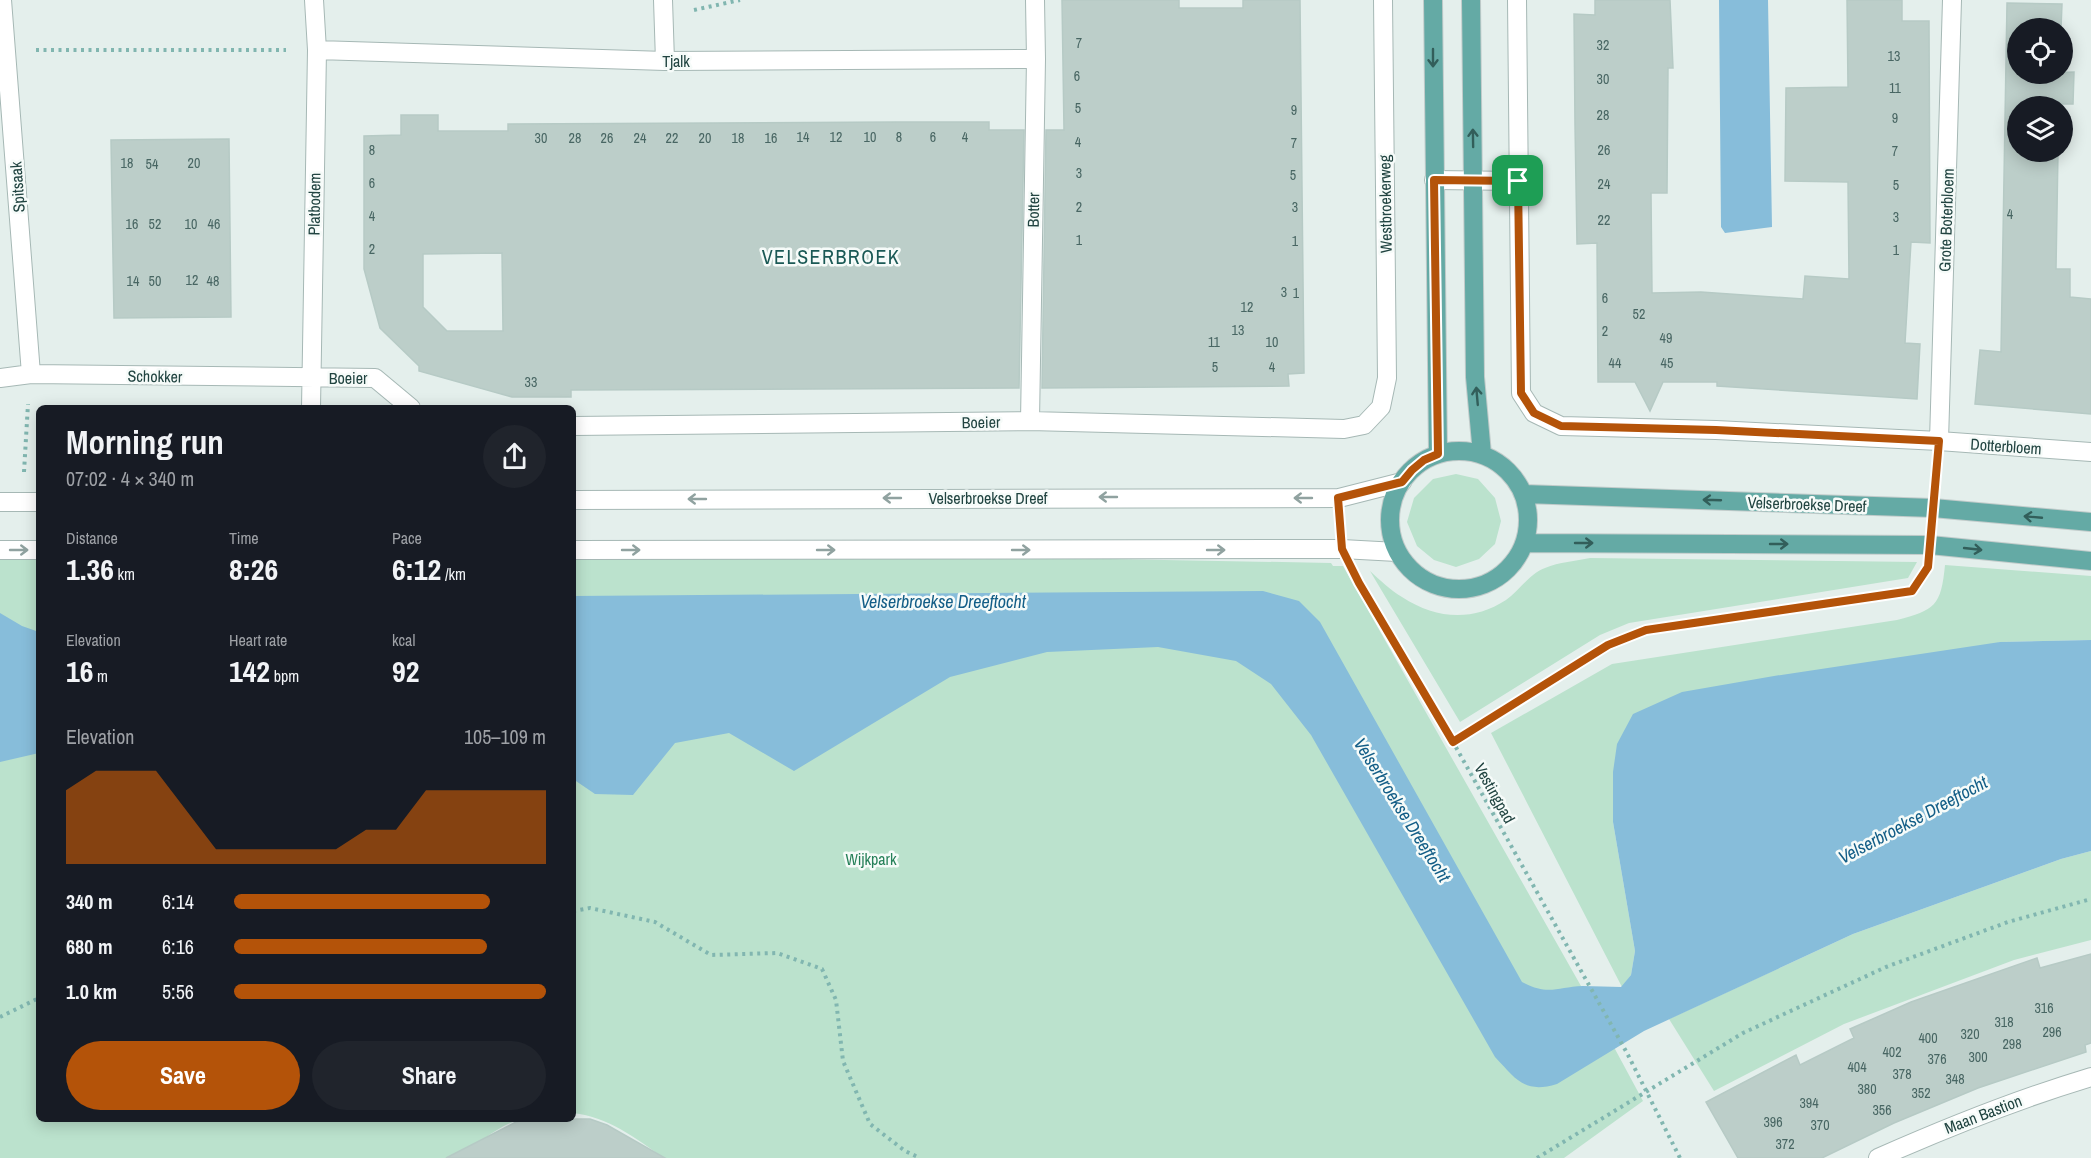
<!DOCTYPE html>
<html lang="en">
<head>
<meta charset="utf-8">
<style>
	:root { --surface:#171b24; --page:#20242c; --text:#f1f3f6; --muted:#9ea1a6; --accent:#b45309 }
	body { margin:0; font-family:"Archivo Narrow",sans-serif; background:var(--page); color:var(--text); height:100vh; display:flex; flex-direction:column; font-size:22px; white-space:nowrap }
	* { box-sizing:border-box; margin:0 }
	p { font-size:20px; color:var(--muted) }
	.icon { flex:none; width:33px; height:33px; fill:none; stroke:currentColor; stroke-width:2; stroke-linecap:round; stroke-linejoin:round }
	.map { position:relative; flex:1; overflow:hidden }
	.details { position:absolute; left:36px; top:405px; width:540px; height:717px; display:flex; flex-direction:column; background:var(--surface); border-radius:9px; box-shadow:0 3px 15px #0003 }
	.details>* { flex:none }
	.controls { position:absolute; left:2007px; top:18px; display:grid; gap:12px }
	.controls a { display:grid; place-items:center; width:66px; height:66px; border-radius:50%; background:var(--surface); box-shadow:0 3px 15px #0003; font-size:30px }
	.pin { position:absolute; display:grid; place-items:center; width:51px; height:51px; color:#fff; margin:-26px; border-radius:12px; box-shadow:0 3px 9px #0006 }
	.round { display:grid; place-items:center; flex:none; width:63px; height:63px; border-radius:32px; background:var(--page) }
	.overview { display:flex; align-items:center; justify-content:space-between; height:102px; padding:0 30px }
	h1 { font-size:33px; font-weight:700; line-height:45px }
	.stats { display:grid; grid-template-columns:repeat(3,1fr); gap:9px; height:102px; padding:6px 30px }
	.stats div { display:grid; align-content:center }
	.stats b { font-size:30px; font-weight:700 }
	.stats small { font-size:16px; font-weight:400 }
	.stats p { font-size:16px }
	.chart { height:168px; padding:12px 30px }
	.chart p { display:flex; justify-content:space-between }
	.chart svg { width:100%; height:108px; margin-top:6px; fill:var(--accent); opacity:.7 }
	.cta { display:flex; gap:12px; margin-top:auto; padding:12px 30px }
	.cta a { flex:1; height:69px; border-radius:36px; background:var(--accent); color:#fff; font-size:24px; font-weight:700; line-height:69px; text-align:center }
	.cta a+a { background:var(--page); color:var(--text) }
	ul { padding:0 30px; list-style:none; font-size:20px }
	li { display:grid; grid-template-columns:96px 72px 1fr; align-items:center; height:45px }
	li i { height:15px; border-radius:8px; background:var(--accent) }
	.map>svg:first-child { display:block }
</style>
</head>
<body>
<div class="map">
<svg width="2091" height="1158" viewBox="0 0 2091 1158">
	<rect width="100%" height="100%" fill="#e4efec"/>
	<path fill="#bbe2cd" d="M1456,474l22,5 17,19 6,23 -6,23 -16,15 -23,8 -22,-7 -17,-14 -10,-24 7,-24 19,-19z
		M0,550l39,6v563h480c-22,9 -40,21 -55,39h-464z
		M573,553h219l539,10 2,3h10l238,420 62,115 -79,57h-900c-29,-20 -55,-41 -91,-45z
		M1590,558l327,4 -9,16 -279,45 -29,12 -140,87 -90,-151c10,9 20,19 32,26 34,22 70,25 104,3 14,-10 23,-26 39,-32 14,-6 31,-7 45,-10z
		M1945,565l146,11v64l-91,2 -387,180 22,129 -4,24 -9,12 -131,-254 121,-69 285,-44c38,-10 44,-14 48,-55z
		M2091,851v89l-77,20 -170,64 -130,67 -45,-72 184,-85 208,-75z"/>
	<path fill="#87bdda" d="M1719,0h49l4,227 -47,6 -4,-6z
		M1263,591l36,10 21,21 202,360c26,14 35,5 61,4 13,0 26,1 38,1l10,-12 4,-24 -22,-129v-50l4,-28 16,-30 49,-22 92,-16 226,-34 91,-2v211l-30,8 -208,75 -209,97 -87,53c-33,10 -41,-5 -62,-27l-184,-322 -40,-51 -35,-23 -78,-14 -111,5 -97,25 -156,94 -65,-38 -54,10 -42,52 -38,-1 -22,-15v-183z
		M0,613l22,13 17,6v121l-39,9z"/>
	<path fill="#bccec9" stroke="#b6cac5" stroke-width="1.5" fill-rule="evenodd" d="M1062,0h117v8h64v-8h57l4,373 -16,1 1,12 -247,2 4,-258h18z
		M1595,0h75l3,68h-5l-1,125h-16l1,100 49,-1 102,7 2,-23 44,3 -1,-97 -63,-1 1,-93 62,-1 -1,-87h55v21h27l1,222 -19,-1 -6,101 15,1 -3,55 -200,-13v-4h-54l-13,29 -15,-29h-37l-1,-139 -20,1 -2,-119 -1,-111 21,1z
		M2007,3l55,1 -1,24h-43v46l56,-2 -1,32h-14v2h-41v46h40l-2,117h14v28l21,2v115l-116,-10 5,-54 21,2z
		M401,115h37v16h70v-7l389,-2h92v8h35l-5,258 -448,2v7h-59l-93,-26v-5l-39,-38 -16,-59v-133l37,-1zM502,253l1,78h-56l-24,-24v-53z
		M229,139l2,178 -117,1 -3,-178z
		M2091,954v89l-6,2 1,7 -108,36 -84,35 -72,35h-84l-32,-56 90,-47 4,10 54,-27 -4,-9 61,-27 126,-44 3,10z
		M529,1119h61l17,6 58,33h-219l70,-36z"/>
	<g fill="none" stroke-linecap="round" stroke-linejoin="round">
		<defs>
			<path id="minor" d="M2,0l29,374
				M663,0l2,61
				M1517,0l4,393 13,20 27,13 155,4 223,11 152,11
				M317,50l348,11 371,-2
				M1434,180l85,1
				M0,378l31,-4 344,4 36,30
				M311,408l6,-358 -3,-50
				M1030,421l6,-362 -1,-59
				M573,426l457,-5 314,8 20,-4 17,-18 6,-29 -4,-378
				M1939,441l13,-441
				M573,500l766,-2 63,-16
				M0,502h39
				M0,550h39
				M573,550l769,-1 55,3
				M1878,1158c70,-31 140,-59 213,-81"/>
			<path id="major" d="M1433,0l5,454
				M1471,0l4,377 7,77
				M1390 520a69 69 0 1 1 138 0a69 69 0 1 1-138 0Z
				M1523,494l410,14 158,14
				M1525,543l405,2 161,16"/>
		</defs>
		<use href="#minor" stroke="#a6b8b5" stroke-width="20"/>
		<use href="#major" stroke="#c1cbca" stroke-width="20"/>
		<path stroke="#81b6b0" stroke-width="4" stroke-dasharray="3 4.5" stroke-linecap="butt" d="M694,10l46,-10
			M36,50h250
			M24,472l4,-68
			M1357,579l96,163 174,311 53,105
			M1453,742l155,-97 38,-15 266,-39 11,-16
			M573,911l17,-3 65,14 56,33 66,-2 45,16 14,31 7,61 27,63 35,27 15,7
			M0,1017l39,-19
			M1537,1158l206,-125 143,-66 122,-45 83,-23"/>
		<use href="#minor" stroke="#fff" stroke-width="18"/>
		<use href="#major" stroke="#64aaa5" stroke-width="18"/>
	</g>
	<defs><path id="oneway-shaft" d="M-6 0H5M1.5-3L5.5 0L1.5 3" fill="none" stroke-width="1.6" stroke-linecap="round" stroke-linejoin="round" transform="scale(1.5)"/></defs>
	<g stroke="#325e5a">
		<use href="#oneway-shaft" transform="translate(1433 58) rotate(90)"/>
		<use href="#oneway-shaft" transform="translate(1473 138) rotate(-91)"/>
		<use href="#oneway-shaft" transform="translate(1477 396) rotate(-95)"/>
		<use href="#oneway-shaft" transform="translate(1712 500) rotate(-178)"/>
		<use href="#oneway-shaft" transform="translate(2033 517) rotate(-175)"/>
		<use href="#oneway-shaft" transform="translate(1584 543)"/>
		<use href="#oneway-shaft" transform="translate(1779 544)"/>
		<use href="#oneway-shaft" transform="translate(1973 549) rotate(6)"/>
	</g>
	<g stroke="#90a2a0">
		<use href="#oneway-shaft" transform="translate(1108 497) rotate(180)"/>
		<use href="#oneway-shaft" transform="translate(892 498) rotate(180)"/>
		<use href="#oneway-shaft" transform="translate(1303 498) rotate(-180)"/>
		<use href="#oneway-shaft" transform="translate(697 499) rotate(180)"/>
		<use href="#oneway-shaft" transform="translate(19 550)"/>
		<use href="#oneway-shaft" transform="translate(631 550)"/>
		<use href="#oneway-shaft" transform="translate(826 550)"/>
		<use href="#oneway-shaft" transform="translate(1021 550)"/>
		<use href="#oneway-shaft" transform="translate(1216 550)"/>
	</g>
	<g fill="none" stroke-linecap="round" stroke-linejoin="round">
		<defs>
			<path id="route" d="M1434,180l84,1 3,212 13,20 27,13 155,4 223,11 -11,126 -16,24 -266,39 -38,15 -155,97 -94,-159 -17,-34 -4,-51 64,-16 10,-12 12,-10 14,-6z"/>
		</defs>
		<use href="#route" stroke="#fff" stroke-width="12"/>
		<use href="#route" stroke="#b45309" stroke-width="8"/>
	</g>
	<g text-anchor="middle" stroke-width="5" stroke-linejoin="round" paint-order="stroke">
		<g font-size="14" fill="#486663">
			<text x="1079" y="48">7</text>
			<text x="1603" y="50">32</text>
			<text x="1894" y="61">13</text>
			<text x="1077" y="81">6</text>
			<text x="1603" y="84">30</text>
			<text x="1895" y="93">11</text>
			<text x="1078" y="113">5</text>
			<text x="1294" y="115">9</text>
			<text x="1603" y="120">28</text>
			<text x="1895" y="123">9</text>
			<text x="803" y="142">14</text>
			<text x="836" y="142">12</text>
			<text x="870" y="142">10</text>
			<text x="899" y="142">8</text>
			<text x="933" y="142">6</text>
			<text x="965" y="142">4</text>
			<text x="541" y="143">30</text>
			<text x="575" y="143">28</text>
			<text x="607" y="143">26</text>
			<text x="640" y="143">24</text>
			<text x="672" y="143">22</text>
			<text x="705" y="143">20</text>
			<text x="738" y="143">18</text>
			<text x="771" y="143">16</text>
			<text x="1078" y="147">4</text>
			<text x="1294" y="148">7</text>
			<text x="372" y="155">8</text>
			<text x="1604" y="155">26</text>
			<text x="1895" y="156">7</text>
			<text x="127" y="168">18</text>
			<text x="194" y="168">20</text>
			<text x="152" y="169">54</text>
			<text x="1079" y="178">3</text>
			<text x="1293" y="180">5</text>
			<text x="372" y="188">6</text>
			<text x="1604" y="189">24</text>
			<text x="1896" y="190">5</text>
			<text x="1079" y="212">2</text>
			<text x="1295" y="212">3</text>
			<text x="2010" y="219">4</text>
			<text x="372" y="221">4</text>
			<text x="1896" y="222">3</text>
			<text x="1604" y="225">22</text>
			<text x="132" y="229">16</text>
			<text x="155" y="229">52</text>
			<text x="191" y="229">10</text>
			<text x="214" y="229">46</text>
			<text x="1079" y="245">1</text>
			<text x="1295" y="246">1</text>
			<text x="372" y="254">2</text>
			<text x="1896" y="255">1</text>
			<text x="192" y="285">12</text>
			<text x="133" y="286">14</text>
			<text x="155" y="286">50</text>
			<text x="213" y="286">48</text>
			<text x="1284" y="297">3</text>
			<text x="1296" y="298">1</text>
			<text x="1605" y="303">6</text>
			<text x="1247" y="312">12</text>
			<text x="1639" y="319">52</text>
			<text x="1238" y="335">13</text>
			<text x="1605" y="336">2</text>
			<text x="1666" y="343">49</text>
			<text x="1214" y="347">11</text>
			<text x="1272" y="347">10</text>
			<text x="1615" y="368">44</text>
			<text x="1667" y="368">45</text>
			<text x="1215" y="372">5</text>
			<text x="1272" y="372">4</text>
			<text x="531" y="387">33</text>
			<text x="2044" y="1013">316</text>
			<text x="2004" y="1027">318</text>
			<text x="2052" y="1037">296</text>
			<text x="1970" y="1039">320</text>
			<text x="1928" y="1043">400</text>
			<text x="2012" y="1049">298</text>
			<text x="1892" y="1057">402</text>
			<text x="1978" y="1062">300</text>
			<text x="1937" y="1064">376</text>
			<text x="1857" y="1072">404</text>
			<text x="1902" y="1079">378</text>
			<text x="1955" y="1084">348</text>
			<text x="1867" y="1094">380</text>
			<text x="1921" y="1098">352</text>
			<text x="1809" y="1108">394</text>
			<text x="1882" y="1115">356</text>
			<text x="1773" y="1127">396</text>
			<text x="1820" y="1130">370</text>
			<text x="1785" y="1149">372</text>
		</g>
		<g font-size="16" fill="#214441" stroke="#f6fbf9">
			<text x="676" y="67">Tjalk</text>
			<text transform="translate(17 187) rotate(-94)" y="6">Spitsaak</text>
			<text transform="translate(314 204) rotate(-89)" y="6">Platbodem</text>
			<text transform="translate(1385 204) rotate(-91)" y="6">Westbroekerweg</text>
			<text transform="translate(1033 210) rotate(-89)" y="6">Botter</text>
			<text transform="translate(1946 220) rotate(-88)" y="6">Grote Boterbloem</text>
			<text transform="translate(155 376) rotate(1)" y="6">Schokker</text>
			<text x="348" y="384">Boeier</text>
			<text transform="translate(981 422) rotate(-1)" y="6">Boeier</text>
			<text transform="translate(2006 446) rotate(4)" y="6">Dotterbloem</text>
			<text x="988" y="504">Velserbroekse Dreef</text>
			<text transform="translate(1807 504) rotate(2)" y="6">Velserbroekse Dreef</text>
			<text transform="translate(1495 793) rotate(61)" y="6">Vestingpad</text>
			<text transform="translate(1983 1114) rotate(-21)" y="6">Maan Bastion</text>
		</g>
		<g font-size="16" fill="#268059" stroke="#f6fbf9">
			<text x="871" y="865">Wijkpark</text>
		</g>
		<g font-size="18" font-style="italic" fill="#135e87" stroke="#f6fbf9">
			<text x="943" y="608">Velserbroekse Dreeftocht</text>
			<text transform="translate(1402 810) rotate(58)" y="6">Velserbroekse Dreeftocht</text>
			<text transform="translate(1913 820) rotate(-28)" y="6">Velserbroekse Dreeftocht</text>
		</g>
		<g font-size="20" letter-spacing="1.5" fill="#1a5955" stroke="#f6fbf9">
			<text x="831" y="264">VELSERBROEK</text>
		</g>
	</g>
</svg>
<div class="controls">
<a><svg class="icon" aria-label="locate" viewBox="0 0 24 24"><circle cx="12" cy="12" r="6"/><path d="M12 2v4M12 18v4M2 12h4M18 12h4"/></svg></a>
<a><svg class="icon" aria-label="layers" viewBox="0 0 24 24"><path d="M12 4l9 5-9 5-9-5zM3 14l9 5 9-5"/></svg></a>
</div>
<div class="pin" style="left:1518px;top:181px;background:#1e9e55"><svg class="icon" aria-label="arrive" viewBox="0 0 24 24"><path d="M6 21V4h12l-3 4 3 4H6"/></svg></div>
<section class="details">
<div class="overview"><div><h1>Morning run</h1><p>07:02 · 4 × 340 m</p></div><a class="round"><svg class="icon" aria-label="share" viewBox="0 0 24 24"><path d="M12 15V3M7 8l5-5 5 5M5 13v7h14v-7"/></svg></a></div>
<div class="stats">
<div><p>Distance</p><b>1.36<small> km</small></b></div>
<div><p>Time</p><b>8:26</b></div>
<div><p>Pace</p><b>6:12<small> /km</small></b></div>
</div>
<div class="stats">
<div><p>Elevation</p><b>16<small> m</small></b></div>
<div><p>Heart rate</p><b>142<small> bpm</small></b></div>
<div><p>kcal</p><b>92</b></div>
</div>
<div class="chart"><p><span>Elevation</span>105–109 m</p>
<svg viewBox="0 0 160 44" preserveAspectRatio="none"><path d="M0 44V14L10 6L20 6L30 6L40 22L50 38L60 38L70 38L80 38L90 38L100 30L110 30L120 14L130 14L140 14L150 14L160 14V44z"/></svg>
</div>
<ul>
<li><b>340 m</b>6:14<i style="width:82%"></i></li>
<li><b>680 m</b>6:16<i style="width:81%"></i></li>
<li><b>1.0 km</b>5:56<i style="width:100%"></i></li>
</ul>
<div class="cta"><a>Save</a><a>Share</a></div>
</section>
</div>
</body>
</html>
